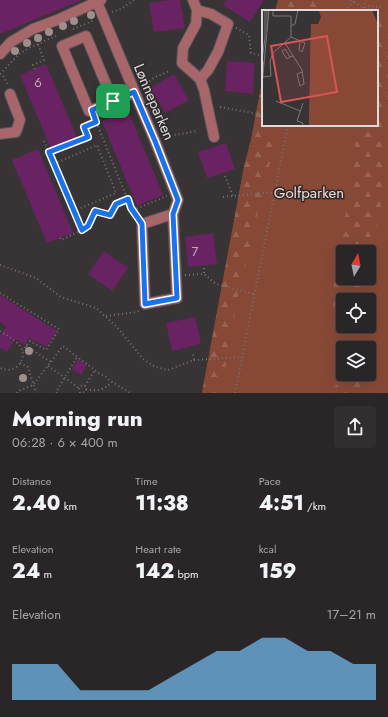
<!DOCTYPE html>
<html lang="en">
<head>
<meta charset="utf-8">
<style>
	:root { --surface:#2a2628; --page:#322e30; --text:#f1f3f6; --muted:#a5a5a8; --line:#464345; --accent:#76c0f7 }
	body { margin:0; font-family:Jost,sans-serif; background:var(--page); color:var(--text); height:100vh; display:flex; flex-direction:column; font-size:15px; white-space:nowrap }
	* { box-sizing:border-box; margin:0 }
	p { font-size:13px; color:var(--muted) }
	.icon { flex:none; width:22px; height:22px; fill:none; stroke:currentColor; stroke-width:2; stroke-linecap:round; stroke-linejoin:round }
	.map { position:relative; height:393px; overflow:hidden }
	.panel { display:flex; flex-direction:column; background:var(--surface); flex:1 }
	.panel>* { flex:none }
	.needle { width:26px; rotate:10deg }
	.controls { position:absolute; left:336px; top:245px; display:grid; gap:8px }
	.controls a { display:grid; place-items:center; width:40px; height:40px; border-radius:4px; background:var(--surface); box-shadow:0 4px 16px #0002,0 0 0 1px var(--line); font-size:20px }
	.pin { position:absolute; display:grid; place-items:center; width:34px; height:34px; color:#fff; margin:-17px; border-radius:8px; box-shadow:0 2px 6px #0006 }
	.round { display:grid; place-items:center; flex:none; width:42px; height:42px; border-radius:4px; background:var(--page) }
	.headline { display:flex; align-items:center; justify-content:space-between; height:68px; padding:0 12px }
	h1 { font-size:22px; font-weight:800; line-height:30px }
	.stats { display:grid; grid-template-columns:repeat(3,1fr); gap:6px; height:68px; padding:4px 12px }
	.stats div { display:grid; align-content:center }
	.stats b { font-size:20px; font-weight:800 }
	.stats small { font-size:11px; font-weight:400 }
	.stats p { font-size:11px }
	.chart { height:112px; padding:8px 12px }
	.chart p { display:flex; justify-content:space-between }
	.chart svg { width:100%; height:72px; margin-top:4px; fill:var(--accent); opacity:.7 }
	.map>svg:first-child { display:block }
</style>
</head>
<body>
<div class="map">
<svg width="388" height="393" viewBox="0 0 388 393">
	<defs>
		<pattern id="forest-firs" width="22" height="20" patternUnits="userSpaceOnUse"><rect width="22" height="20" fill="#874936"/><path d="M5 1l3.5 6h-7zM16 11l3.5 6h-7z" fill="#986352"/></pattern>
	</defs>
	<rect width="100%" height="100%" fill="#383335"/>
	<path fill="#874936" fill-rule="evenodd" d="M278,0h110v393h-186l42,-226 7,-27 12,-63v48h114v-114h-102zM343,252h26v26h-26zM343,300h26v26h-26zM343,348h26v26h-26z"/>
	<path fill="url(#forest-firs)" d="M278,0h48l-8,11h-43z
		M377,15l10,3 -1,9 2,12v54l-3,57 -3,49 -12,63 -1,36 2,10 -2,9v-17h-26v26h24l-5,5 -9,5 -17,-7 -3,-12v-28l5,-27 5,-2v18h26v-26h-22c1,-6 -2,-11 -5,-16 6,-37 13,-74 14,-111h21z
		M263,77v48h16l-41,171 -17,97h-19l42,-226 7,-27z
		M342,380l13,1 10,4 1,8h-37l6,-7z"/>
	<path fill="#692363" d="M0,0h82l-82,34z
		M170,0h10l5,28 -31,4 -5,-29z
		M227,0h37l-14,22 -27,-17z
		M227,61l28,2 -2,31 -28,-3z
		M46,64l31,74 -26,11 -31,-74z
		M174,74l15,26 -24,13 -15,-25z
		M128,110l35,85 -26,11 -35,-85z
		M226,143l9,26 -28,9 -9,-26z
		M38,149l35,84 -26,10 -35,-83z
		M213,233l4,31 -29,3 -3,-30z
		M104,251l24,17 -16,23 -24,-17z
		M0,295l57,36 -11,16 -17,-9 -4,7 -10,-6 -8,13 -7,-4v-12l6,-10 -6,-4z
		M195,317l6,27 -29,7 -6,-28z
		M78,359l9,6 -6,10 -9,-6z"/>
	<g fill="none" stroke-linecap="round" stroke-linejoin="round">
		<defs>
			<path id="minor" d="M193,0l4,10 -1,14 -13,24 -1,15 18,16 8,-9 10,-18 10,-28 -17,-10 -14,-4
				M97,2l58,139 23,59 -5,14 4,84 -32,6 -3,-80 31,-10
				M0,54l11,-12 22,-13 24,-9 44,-20
				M200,79l4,11 10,47
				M113,101l-27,-65 -24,10 27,65c15,-6 30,-12 45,-18
				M0,134l16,-2 4,-12 -10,-26"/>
		</defs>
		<use href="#minor" stroke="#565153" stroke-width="12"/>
		<path stroke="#767173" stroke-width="2" stroke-dasharray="1 3" stroke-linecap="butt" d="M351,0l13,8 4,-2 13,1
			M364,8l1,-8
			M345,11l10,-11
			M112,12l9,-3 13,-9
			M236,28l13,7 2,18 12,3
			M73,29l22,-9
			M35,69l-2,-4 11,-5 -6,-16
			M0,74l19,-20 12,-7 27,-12
			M3,76l5,9
			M143,86l12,-9 15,-6
			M220,107l43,8
			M95,119l36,89 6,8
			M163,138l6,-2 28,-5
			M44,141l5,11 39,-15 -4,-10 12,-5
			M49,152l33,78
			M54,164l43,-19 19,48 -42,18
			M225,176l8,20
			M223,197l52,-5
			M133,210l34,-14
			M60,238l1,2 21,-10 6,-4 7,-15 15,4 6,-11 12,-5
			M0,265l36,13 25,19 35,11 21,19 26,32 12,8 13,3 26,-10 -1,-6
			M204,268v6
			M185,275l19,-1 12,10 38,10
			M0,293l59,36 -13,21 -16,-9 -7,10
			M106,316l31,-4 2,-1
			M0,331c6,4 16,9 20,15 6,8 2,20 -8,23 -4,2 -8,0 -12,-1
			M26,346l25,16
			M194,360l48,-3
			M20,363l8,4 8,26
			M48,366l31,22
			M85,386l10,-16
			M86,389c11,3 18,1 26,-7
			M17,393l1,-2 15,-6 30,-39 37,28 5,2 4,4 21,13
			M57,393l-1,-1 21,-35
			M80,393l-1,-5 3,-3 3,1 1,3v2l-3,2
			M235,393l53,-268"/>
		<use href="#minor" stroke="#a7666a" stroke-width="10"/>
	</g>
	<g fill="#9f8f8b">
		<circle cx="91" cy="15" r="4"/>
		<circle cx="74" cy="21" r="4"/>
		<circle cx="63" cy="26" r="4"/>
		<circle cx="49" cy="32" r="4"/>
		<circle cx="38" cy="38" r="4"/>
		<circle cx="27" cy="43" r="4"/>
		<circle cx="15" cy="51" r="4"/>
		<circle cx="29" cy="351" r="4"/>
		<circle cx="23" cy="378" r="4"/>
	</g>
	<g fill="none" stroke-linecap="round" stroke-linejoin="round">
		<defs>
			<path id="route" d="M134,92l21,49 23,59 -5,14 4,84 -32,6 -3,-80 -11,-16 -3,-9 -12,5 -6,11 -15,-4 -7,15 -6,4 -33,-78 39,-15 -4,-10 12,-5 -4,-12z"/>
		</defs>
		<use href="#route" stroke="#fff" stroke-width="8"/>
		<use href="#route" stroke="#1a73e8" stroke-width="5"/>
	</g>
	<g text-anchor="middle" stroke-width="3" stroke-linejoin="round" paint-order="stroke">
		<g font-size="13" fill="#c1acbd">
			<text x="38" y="87">6</text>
			<text x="195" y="256">7</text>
		</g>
		<g font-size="15" fill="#dedadb" stroke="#2e292b">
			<text transform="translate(154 102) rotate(67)" y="5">Lønneparken</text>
		</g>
		<g font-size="15" fill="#f4dad2" stroke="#2e292b">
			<text x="309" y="198">Golfparken</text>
		</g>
	</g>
	<g transform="translate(262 10)">
		<rect width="116" height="116" fill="#383335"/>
		<path d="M52,0h58l6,15v101h-69l2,-102h7l3,-7 -2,-6z" fill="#874936"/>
		<path d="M103,0h7l6,15v37l-14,-44 -5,-3zM49,14h7l4,7 -7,12 -3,83h-3zM63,28l4,5 4,38 -2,4 -4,-6zM74,47l11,7 11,22 -10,3zM99,99l3,2 7,15h-16l-2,-14z" fill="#874936"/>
		<path fill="none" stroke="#7a7677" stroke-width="1" d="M5,0v21M29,16l4,-2 3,-14M29,27l14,6 -3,9 -3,-2 1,-8M23,33l17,27 2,14 -4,2 -3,-12 5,-2M28,47l-5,-8 -3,2 5,8 3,-2 3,-1M0,50l3,-22v-28M0,63l2,-12M0,67l9,-1 -1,-15 3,-8 18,-16v-21h-18v-6M0,75l7,-75M14,91l24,10M40,116l1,-3 -6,-2 6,-18"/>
		<path fill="#d85455" fill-opacity="0.15" stroke="#d85455" stroke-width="2" d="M65,26l10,56 -56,10 -10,-56z"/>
		<rect width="116" height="116" fill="none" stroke="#dedadb" stroke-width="2"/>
	</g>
</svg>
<div class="controls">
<a><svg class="needle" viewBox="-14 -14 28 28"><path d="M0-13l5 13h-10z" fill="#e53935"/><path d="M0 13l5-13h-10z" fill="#a5a5a8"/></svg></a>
<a><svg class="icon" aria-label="locate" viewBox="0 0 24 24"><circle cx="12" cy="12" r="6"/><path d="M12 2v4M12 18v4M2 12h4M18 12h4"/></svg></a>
<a><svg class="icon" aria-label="layers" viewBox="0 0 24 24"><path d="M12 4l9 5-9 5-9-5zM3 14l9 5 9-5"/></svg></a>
</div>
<div class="pin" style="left:113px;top:101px;background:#1e9e55"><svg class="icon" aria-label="arrive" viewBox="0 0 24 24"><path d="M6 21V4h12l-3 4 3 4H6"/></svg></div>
</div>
<section class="panel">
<div class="headline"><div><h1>Morning run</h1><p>06:28 · 6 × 400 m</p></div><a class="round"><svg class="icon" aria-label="share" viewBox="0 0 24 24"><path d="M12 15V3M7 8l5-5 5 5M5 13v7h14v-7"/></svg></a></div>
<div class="stats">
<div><p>Distance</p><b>2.40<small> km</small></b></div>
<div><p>Time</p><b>11:38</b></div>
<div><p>Pace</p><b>4:51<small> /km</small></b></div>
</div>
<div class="stats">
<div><p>Elevation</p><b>24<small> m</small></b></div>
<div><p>Heart rate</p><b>142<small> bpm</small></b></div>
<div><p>kcal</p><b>159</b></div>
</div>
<div class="chart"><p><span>Elevation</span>17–21 m</p>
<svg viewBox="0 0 160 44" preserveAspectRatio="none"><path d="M0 44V22L10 22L20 22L30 38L40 38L50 38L60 38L70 30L80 22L90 14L100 14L110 6L120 6L130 14L140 14L150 22L160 22V44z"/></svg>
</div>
</section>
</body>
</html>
